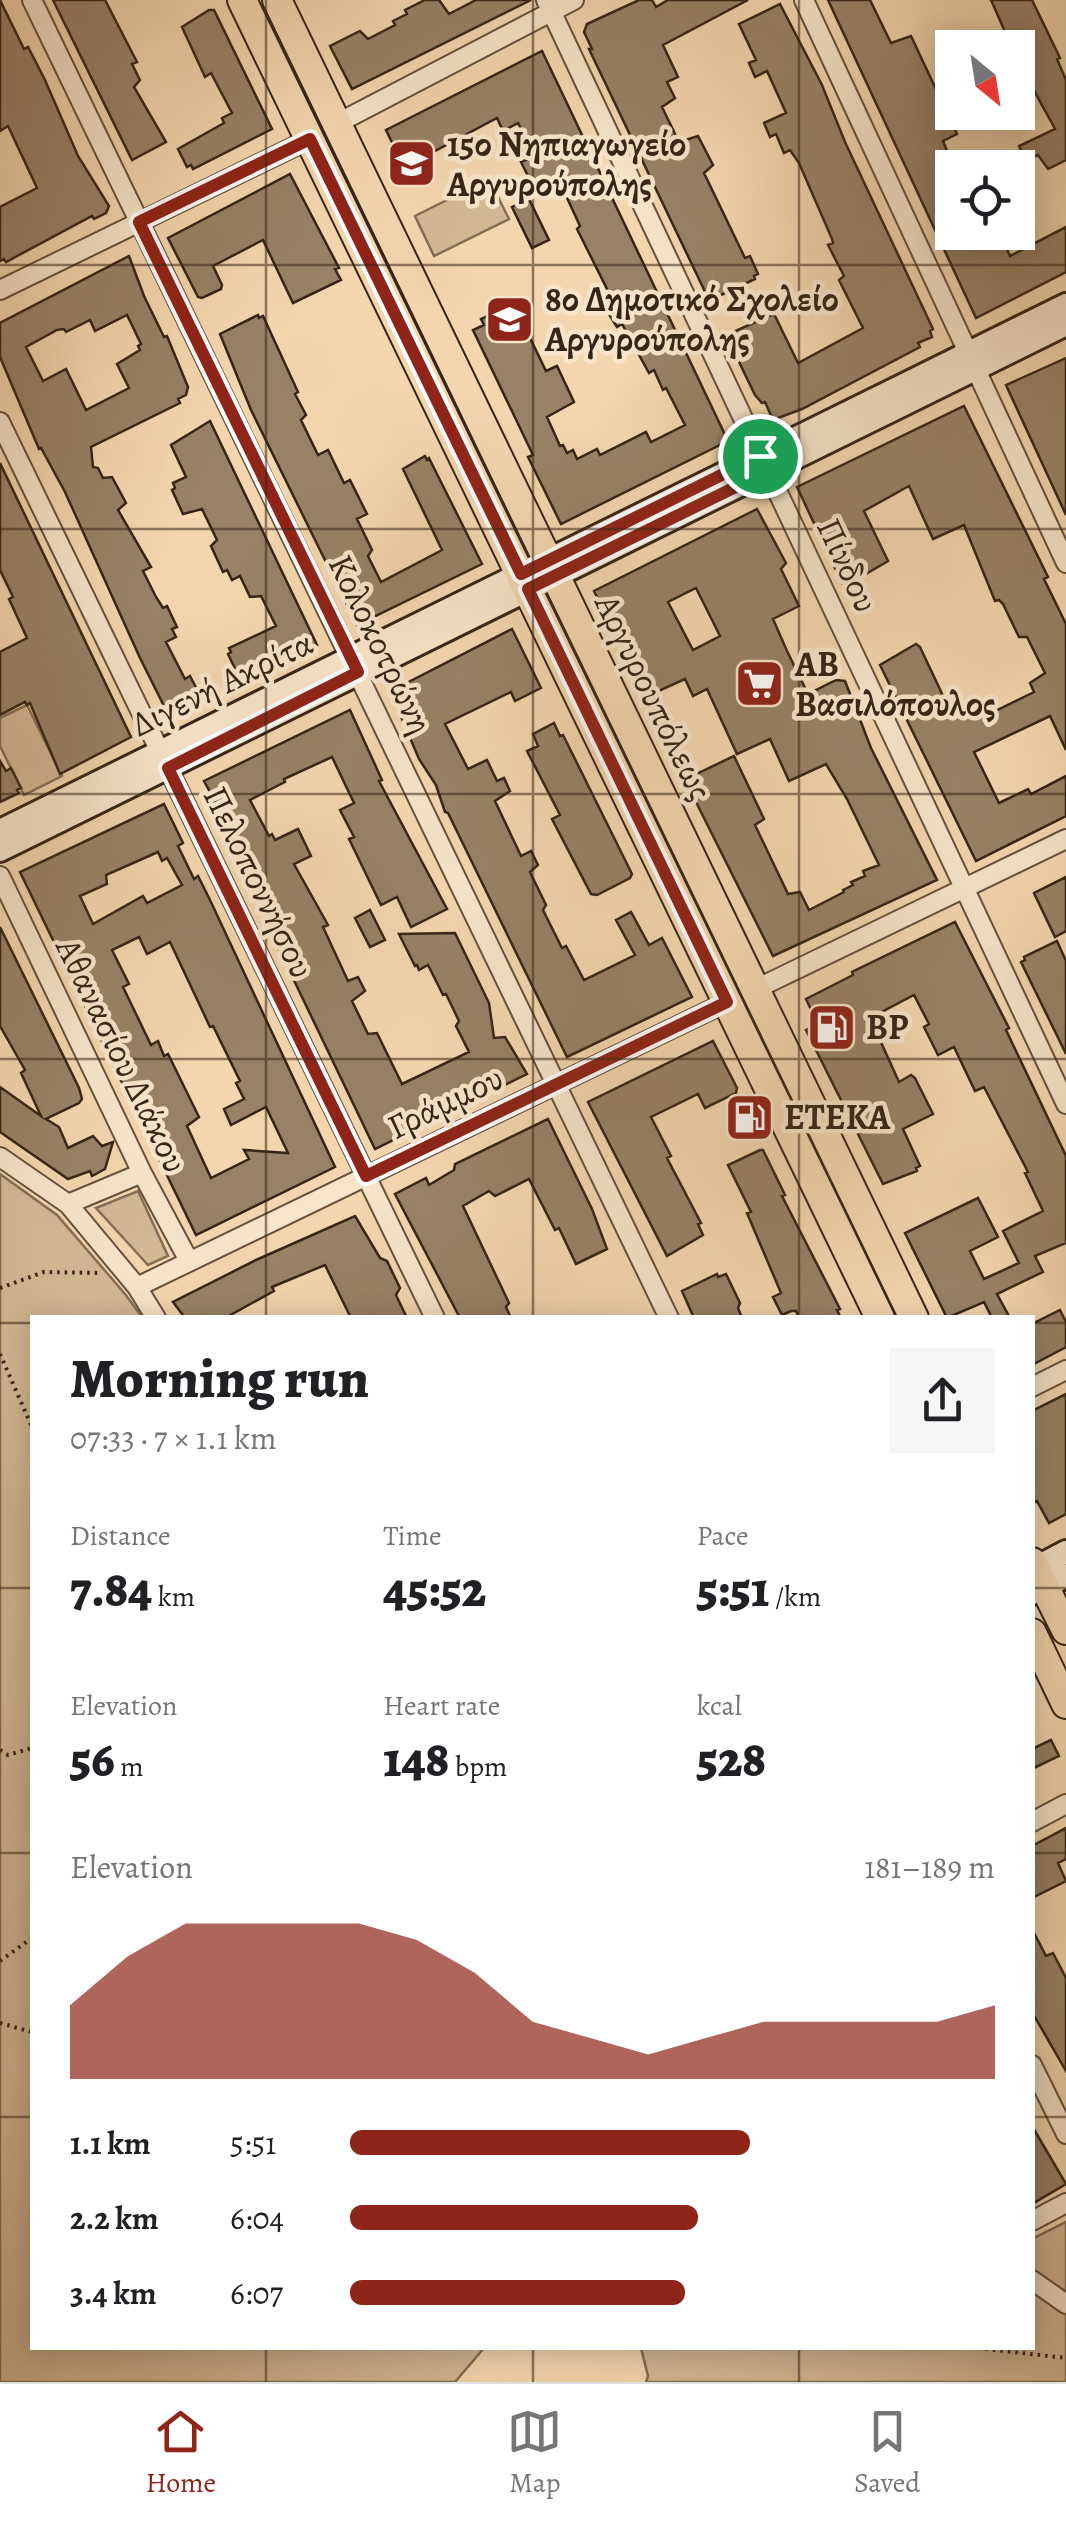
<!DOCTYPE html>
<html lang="en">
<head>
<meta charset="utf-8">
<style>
	:root { --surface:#fff; --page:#f6f6f6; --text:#202124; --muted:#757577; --line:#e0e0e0; --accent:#8f2418 }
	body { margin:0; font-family:Alegreya,serif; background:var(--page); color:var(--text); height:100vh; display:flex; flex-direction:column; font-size:38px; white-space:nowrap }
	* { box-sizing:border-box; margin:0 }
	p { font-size:32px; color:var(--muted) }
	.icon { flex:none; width:55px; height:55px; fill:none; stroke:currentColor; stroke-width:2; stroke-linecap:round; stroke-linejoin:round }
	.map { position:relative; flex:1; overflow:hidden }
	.sheet { position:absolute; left:30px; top:1315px; width:1005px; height:1035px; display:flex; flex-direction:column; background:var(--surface); border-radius:0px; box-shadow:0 5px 25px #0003 }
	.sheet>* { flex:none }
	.needle { width:65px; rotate:150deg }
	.fabs { position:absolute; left:935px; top:30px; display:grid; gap:20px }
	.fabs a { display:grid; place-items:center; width:100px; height:100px; border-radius:0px; background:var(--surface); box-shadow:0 5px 25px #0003; font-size:50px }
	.pin { position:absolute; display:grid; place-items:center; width:85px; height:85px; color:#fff; margin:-42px; border:5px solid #fff; border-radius:50%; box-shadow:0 2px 10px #0007 }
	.round { display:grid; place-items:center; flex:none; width:105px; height:105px; border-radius:0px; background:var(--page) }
	.overview { display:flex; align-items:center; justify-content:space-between; height:170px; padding:0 40px }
	h1 { font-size:55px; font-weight:800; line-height:75px }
	.figures { display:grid; grid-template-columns:repeat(3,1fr); gap:15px; height:170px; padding:10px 40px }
	.figures div { display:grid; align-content:center }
	.figures b { font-size:50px; font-weight:800 }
	.figures small { font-size:28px; font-weight:400 }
	.figures p { font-size:28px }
	.chart { height:280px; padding:20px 40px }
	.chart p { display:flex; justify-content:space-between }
	.chart svg { width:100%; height:180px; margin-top:10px; fill:var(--accent); opacity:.7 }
	ul { padding:0 40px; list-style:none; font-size:32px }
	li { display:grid; grid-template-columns:160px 120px 1fr; align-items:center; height:75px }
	li i { height:25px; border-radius:12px; background:var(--accent) }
	.tabs { display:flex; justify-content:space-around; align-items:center; height:140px; border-top:2px solid var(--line); background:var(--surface); font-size:28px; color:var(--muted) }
	.tabs a { display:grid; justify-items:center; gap:5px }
	.tabs .current { color:var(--accent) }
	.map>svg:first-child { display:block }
</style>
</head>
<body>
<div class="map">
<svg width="1066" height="2382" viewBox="0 0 1066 2382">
	<rect width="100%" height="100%" fill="#f3d6ae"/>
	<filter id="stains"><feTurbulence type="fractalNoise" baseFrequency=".002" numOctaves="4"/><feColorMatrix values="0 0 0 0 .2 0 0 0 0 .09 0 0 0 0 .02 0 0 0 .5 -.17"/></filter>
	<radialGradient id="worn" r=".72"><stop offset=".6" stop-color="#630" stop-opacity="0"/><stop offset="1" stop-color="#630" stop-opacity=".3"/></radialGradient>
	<path fill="#d3b894" stroke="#846e56" stroke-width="2.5" d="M489,179l20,40 -75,37 -19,-40z
		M27,705l35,71 -38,19 -24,-49v-28z
		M629,772l42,69 72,147 -8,4z
		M745,992l158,325h-10l-156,-320z
		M0,1174l57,41 68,79 17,23 -110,1v1030h452l-29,34h-455z
		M138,1191l30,65 -20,9 -52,-57z
		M1066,2222v70l-33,-22 -1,-31z
		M1033,2289l33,23v70h-420l2,-6 -7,-28h391z"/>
	<path fill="#988166" stroke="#362517" stroke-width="2.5" fill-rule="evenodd" d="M0,0l24,49 4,-2 17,33 33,76 31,50 -3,7 -12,6 -2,-3 -86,46 -2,-3 -4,2v-54l37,-19 -29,-62 -8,5z
		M53,0h52l32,62 -5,2 8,16 -6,7 32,55 -34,18z
		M425,0h14l10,14 27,-14h55l-179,89 -22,-43 30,-15 8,8 27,-14 -2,-4 14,-7 -2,-4z
		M639,0h13l4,7 12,-7h80l-85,45 15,32 -11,5 8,16 -13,9 17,35 19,-6 15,29 -9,8 41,85 5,-2 8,18 -4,2 1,3 -42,20 -5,-1 -119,-249h3l-8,-17 3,-8z
		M828,0h42l21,43 20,-7 46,98 -14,7 9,22v69h47l11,24 56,-29v45l-90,46z
		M991,0h41l28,58 -3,1 9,21v80l-18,9 -10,-14 -12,5 -7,-14 36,-17 -29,-53 -8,4v-32h-41l29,-14z
		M780,4l42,81 23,57 88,187 -3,2 2,6 -14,6 2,4 -118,62 -29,11 -8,-18 -3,1 -7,-8 -29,-60 48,-21 24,49 65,-35 -24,-48 5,-4 -16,-31 5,-2 -1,-4 -33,-76 -9,-13 -6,3 -8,-19 -6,3 -6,-14 22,-10 -19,-42 -12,6 -6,-14 7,-3 -17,-36z
		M209,10h5l58,119 -79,40 -2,-4 -4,2 -9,-18 46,-26 -2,-5 10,-5 -21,-40 -6,4 -23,-50z
		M542,51l186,390 -167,83 -33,-67 5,-2 -60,-125 11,-5 -3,-6 15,-7 2,6 18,-9 30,62 11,-5 17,36 -27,15 13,29 3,-1 4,8 6,-3 4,9 20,-10 3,6 46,-23 5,10 34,-17 -19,-37 -3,2 -9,-20 -5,3 -27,-49 -5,3 -7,-11 -8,-17 8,-4 -33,-66 3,-3 -19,-41 -23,11 -17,-34 14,-6 -17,-33 -15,8 -6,-13 -66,35 -2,-3 -27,13 -16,-33z
		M290,174l49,94 -4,1 6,11 -48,23 -30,-63 -50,26 9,19 -1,4 -19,9 -4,-1 -30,-59z
		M529,199l20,41 -17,8 -20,-41z
		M129,256l15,40 20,41 3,-1 21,51 -2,8 -8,4 2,4 -89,44 2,20 5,1 5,10 9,-1 14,26 -8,7 33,57 -8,4 13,26 7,11 4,-2 10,21 -5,2 4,8 -10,5 19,37 5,-3 13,25 -33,17 -30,-60 -75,-166 -24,-44 -2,1 -39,-92v-34zM127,315l14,29 -3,2 2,4 -23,14 12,24 -43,22 -20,-41 -23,12 -17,-34 31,-17 7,-1 2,3 24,-12 5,11z
		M258,315l1,3 4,-2 35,76 -3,2 11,21 -5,5 17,35 10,-5 16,33 6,-3 17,34 -10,5 15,31 -4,6 13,26 61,-32 -39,-81 22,-13 2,4 2,-2 53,106 -125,61 -106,-215 -31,-76z
		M1066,358v157l-60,-130z
		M964,406l84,171 -4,2 22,45v126l-16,-34 -76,36 25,51 29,-14 3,5 35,-18v40l-90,45 -96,-196 36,-21 4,3 33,70 25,-12 5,12 51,-25 -4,-9 15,-10 -18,-36h-8l-16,-33 -4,-4 -4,1 -31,-76 -31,14 -24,-53 -45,25 24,50 -39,23 -2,-4 -5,3 -45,-96z
		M210,421l107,224 -72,36 -1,-4 -4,2 -12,-25 3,-2 -2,-4 47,-22 -15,-30 -11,1 -10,-21 -8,4 -5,-10 -4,2 -12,-26 6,-6 -15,-31 -19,5 -11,-24 3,-2 -2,-5 13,-6 -15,-32z
		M0,463l131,274 -71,37 -30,-71 -3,2 -2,-3 -25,13v-63l27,-14 -18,-39 4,-2 -13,-27z
		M757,509l29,54 -5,6 18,37 -26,13 14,32 21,43 28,-14 9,1 26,67 66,132 -164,76 -86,-172 5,-2 -2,-5 44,-21 30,63 -9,6 33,69 12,-2 9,18 35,-18 -1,-2 10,-5 -2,-3 14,-6 -2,-5 16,-6 -32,-66 -21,-35 -37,17 -19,-42 -33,15 -30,-65 -14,7 -8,-17 -42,19 -11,-32 -38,-75zM696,588l24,48 -27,14 -25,-48z
		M512,629l29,59 -26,13 -4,-9 -66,32 23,45 19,-9 10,21 7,-3 6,13 -15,10 26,55 10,-5 7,14 -8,7 16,33 -3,5 19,38 4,-2 18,34 51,-25 -19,-35 15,-8 18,33 13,-7 30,59 -125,60 -119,-244 -3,-1 -9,-27 -17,-26 -20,-47 4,-3 -10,-19z
		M350,710l32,70 -3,1 68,128 -36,18 -14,-30 -16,8 -32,-66 5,-2 -14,-27 14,-7 -22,-46 -48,22 1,3 -35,18 19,36 3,-2 3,6 23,-11 13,27 -17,8 34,61 -5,2 25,54 10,-4 7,14 -13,10 16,33 9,-1 25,51 67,-32 -13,-26 3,-5 -13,-27 -3,1 -15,-30 -9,5 -2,-5 -2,1 -16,-32 56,-1 34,70 5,35 11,-1 22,37 -152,75 -110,-229 6,-6 -16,-32 -4,2 -29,-63 -3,2 -11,-19 7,-3 -11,-20z
		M554,723l6,13 3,-1 69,139 -2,4 -33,17 -6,-1 -39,-75 8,-4 -33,-64 11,-5 -5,-12z
		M0,761l6,10 5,-3 10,20 -4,2 2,3 -19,9z
		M164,804l19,39 -5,3 16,33 4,-3 12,24 125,267 -139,68 -176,-363zM158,852l4,9 5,-3 15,27 -35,18 -4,-7 -50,28 -13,-28 27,-12 -1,-9zM139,937l8,17 23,-12 40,85 3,-1 27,55 -4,2 8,16 -20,10 7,16 35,-18 22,46 -44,-3 5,9 -38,19 -24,-52 12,-9 -31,-63 -4,2 -6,-15 -7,4 -28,-58 6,-3 -17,-34z
		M1066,877v54l-11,6 -21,-44z
		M370,910l15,30 -15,7 -15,-29z
		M955,922l54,106 -3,2 60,126v87l-31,13 8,16 -46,22 13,24h-18l-8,-16 -37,16 -42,-85 73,-35 20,39 -28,14 14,28 35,-16 -16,-32 40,-20 -18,-38 3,-1 -44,-85 -9,4 -21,-44 -16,8 -14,-28 5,-3 -15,-29 -44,23 29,64 12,-7 4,3 18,36 -30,15 17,37 -4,2 1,3 -34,13 -77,-154 12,-6 -12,-25 47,-24 -1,-3z
		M0,927l79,161 3,11 -3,4 -33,16 13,8 9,21 25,-12 9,10 11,-4 -8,27 -13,7 -2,-5 -22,8 -68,-47v-45l41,29 -20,-43 4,-3 -25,-44z
		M1057,941l9,20v93l-45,-92 4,-2 -1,-3z
		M713,1041l24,47 -1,5 -31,15 -7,-14 -47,23 20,39 -4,2 34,65 -3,1 5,11 -36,21 -79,-154z
		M548,1119l44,90 15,40 -31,15 -17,-36 -4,2 -26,-51 -34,17 -6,-5 -26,15 46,97 -3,4 5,11h-51l-65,-124 31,-16 3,7 25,-15 1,-6z
		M760,1150h3l22,45 -3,1 58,113 -3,1 4,8h-42l-3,-7h-5l-9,4 -9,-18 8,-4 -34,-80 4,-1 -23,-47z
		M355,1216l25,42 7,3 13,27 -4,7 11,23h-56l-26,-53 -53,22 2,4 -49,27h-40l-12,-16 83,-42z
		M717,1274l1,3 8,-3 14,29 -2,5 4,10h-48l-12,-27z
		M1060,1310l6,12v25l-34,18v-41z
		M1066,1394v120l-17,9 -12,-22 -5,3v-93z
		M1051,1740l8,16 -27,13v-20z
		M1066,1828v31l-8,4 8,18 -34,17v-52z
		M1032,1929l14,27 7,-3 13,25v93l-34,-59z
		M1032,2126l34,58 -34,20z"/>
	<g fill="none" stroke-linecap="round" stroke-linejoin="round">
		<defs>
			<path id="street" d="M32,0l637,1318
				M546,0l520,1104
				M804,0l262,563
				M336,124l238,-124
				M0,290l310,-151
				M0,422l435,896
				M0,876l142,297 47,88
				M756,989l310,-150
				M0,1157l68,47 69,83 19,31
				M68,1204l74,-31
				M137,1287l590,-285
				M1032,1387l34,-17
				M1032,1822l34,-18
				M1032,2065l34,69
				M1032,2221l34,-18
				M1032,2280l34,24"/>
			<path id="secondary" d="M0,831l1066,-526
				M0,850l1066,-526
				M1032,1570l34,-18
				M1032,1593l34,-17"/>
			<path id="primary" d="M242,0l638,1318
				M277,0l637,1318
				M1032,1562l34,68
				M1032,1633l34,71"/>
		</defs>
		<use href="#street" stroke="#65513d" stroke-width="22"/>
		<use href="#secondary" stroke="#362517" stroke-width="28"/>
		<use href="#primary" stroke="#362517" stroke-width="32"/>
		<path stroke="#362517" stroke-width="4" stroke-dasharray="2.5 5" stroke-linecap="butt" d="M0,1288l44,-16 58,1
			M0,1354l32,73
			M0,1750l8,5 24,-7
			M0,1961l32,-23
			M0,2023l32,9
			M978,2348l88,10"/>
		<use href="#street" stroke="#f7e4ca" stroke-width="18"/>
		<use href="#secondary" stroke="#f7e4ca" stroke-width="22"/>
		<use href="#primary" stroke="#f3d6ae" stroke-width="28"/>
	</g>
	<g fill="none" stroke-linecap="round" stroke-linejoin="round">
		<defs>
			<path id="route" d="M310,139l211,435 239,-118 8,15 -240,118 199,413 -361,174 -198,-408 190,-96 -219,-450z"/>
		</defs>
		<use href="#route" stroke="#fff" stroke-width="20"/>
		<use href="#route" stroke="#8f2418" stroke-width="12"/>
	</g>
	<path fill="none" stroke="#362517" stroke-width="2.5" stroke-opacity="0.55" d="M266,0v1318M533,0v1318M799,0v1318M0,265h1066M0,529h1066M0,794h1066M0,1059h1066M0,1323h32M1032,1323h34M0,1588h32M1032,1588h34M0,1853h32M1032,1853h34M0,2117h32M1032,2117h34M266,2348v34M533,2348v34M799,2348v34"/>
	<defs>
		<symbol id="school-square" viewBox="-11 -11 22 22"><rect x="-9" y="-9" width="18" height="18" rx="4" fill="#8f2418" stroke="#f7e4ca"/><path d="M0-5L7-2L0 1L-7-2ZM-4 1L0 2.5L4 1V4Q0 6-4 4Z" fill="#fff"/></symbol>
		<symbol id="supermarket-square" viewBox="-11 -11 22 22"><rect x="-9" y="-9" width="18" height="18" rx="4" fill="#8f2418" stroke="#f7e4ca"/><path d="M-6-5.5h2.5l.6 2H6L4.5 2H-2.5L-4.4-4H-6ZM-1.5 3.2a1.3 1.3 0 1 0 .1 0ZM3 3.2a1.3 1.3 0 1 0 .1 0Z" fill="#fff"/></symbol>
		<symbol id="fuel-square" viewBox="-11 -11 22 22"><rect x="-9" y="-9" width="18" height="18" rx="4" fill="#8f2418" stroke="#f7e4ca"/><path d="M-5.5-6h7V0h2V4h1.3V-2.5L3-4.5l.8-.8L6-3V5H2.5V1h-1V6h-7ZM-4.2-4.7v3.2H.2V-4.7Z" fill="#fff"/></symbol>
	</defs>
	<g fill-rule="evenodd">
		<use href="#school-square" x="384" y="136" width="55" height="55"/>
		<use href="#school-square" x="482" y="292" width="55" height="55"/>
		<use href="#supermarket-square" x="732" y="656" width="55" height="55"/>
		<use href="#fuel-square" x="804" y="1000" width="55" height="55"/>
		<use href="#fuel-square" x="722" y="1090" width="55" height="55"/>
	</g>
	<g text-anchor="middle" stroke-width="9" stroke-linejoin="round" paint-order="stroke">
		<g font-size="35" font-weight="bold" fill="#362517" stroke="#f7e4ca" text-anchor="start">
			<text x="447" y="156">15ο Νηπιαγωγείο<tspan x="447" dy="40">Αργυρούπολης</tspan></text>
			<text x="545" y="311">8ο Δημοτικό Σχολείο<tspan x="545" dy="40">Αργυρούπολης</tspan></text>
			<text x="795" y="676">ΑΒ<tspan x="795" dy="40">Βασιλόπουλος</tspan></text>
			<text x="866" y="1039">BP</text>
			<text x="784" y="1129">ΕΤΕΚΑ</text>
		</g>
		<g font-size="35" fill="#362517" stroke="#f7e4ca">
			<text transform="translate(848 565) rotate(65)" y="12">Πίνδου</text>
			<text transform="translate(381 644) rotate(64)" y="12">Κολοκοτρώνη</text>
			<text transform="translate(222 683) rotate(-26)" y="12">Διγενή Ακρίτα</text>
			<text transform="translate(654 697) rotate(64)" y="12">Αργυρουπόλεως</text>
			<text transform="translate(259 882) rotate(64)" y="12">Πελοποννήσου</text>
			<text transform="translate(122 1055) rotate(64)" y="12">Αθανασίου Διάκου</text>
			<text transform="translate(445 1102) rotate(-26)" y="12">Γράμμου</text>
		</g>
	</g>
	<rect width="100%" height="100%" filter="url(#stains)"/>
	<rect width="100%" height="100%" fill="url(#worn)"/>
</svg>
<div class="fabs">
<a><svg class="needle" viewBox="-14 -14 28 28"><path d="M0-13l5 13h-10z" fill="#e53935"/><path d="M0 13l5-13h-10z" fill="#757577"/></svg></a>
<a><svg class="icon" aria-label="locate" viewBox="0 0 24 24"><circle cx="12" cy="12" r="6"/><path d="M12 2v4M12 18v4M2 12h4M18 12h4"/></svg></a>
</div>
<div class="pin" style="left:760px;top:456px;background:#1e9e55"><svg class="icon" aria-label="arrive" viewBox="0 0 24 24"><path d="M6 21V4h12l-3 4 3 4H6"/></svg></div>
<section class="sheet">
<div class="overview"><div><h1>Morning run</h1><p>07:33 · 7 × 1.1 km</p></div><a class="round"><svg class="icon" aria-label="share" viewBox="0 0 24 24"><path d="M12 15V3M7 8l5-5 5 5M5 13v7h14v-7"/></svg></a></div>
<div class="figures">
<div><p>Distance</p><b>7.84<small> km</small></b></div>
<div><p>Time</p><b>45:52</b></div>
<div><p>Pace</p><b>5:51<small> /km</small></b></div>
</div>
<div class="figures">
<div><p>Elevation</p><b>56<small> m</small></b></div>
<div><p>Heart rate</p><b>148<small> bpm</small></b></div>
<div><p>kcal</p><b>528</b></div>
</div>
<div class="chart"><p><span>Elevation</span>181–189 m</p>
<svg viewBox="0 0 160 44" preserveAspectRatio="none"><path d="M0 44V26L10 14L20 6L30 6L40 6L50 6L60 10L70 18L80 30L90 34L100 38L110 34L120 30L130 30L140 30L150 30L160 26V44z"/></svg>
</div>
<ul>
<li><b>1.1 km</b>5:51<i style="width:62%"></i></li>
<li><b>2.2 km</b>6:04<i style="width:54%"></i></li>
<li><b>3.4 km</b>6:07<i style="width:52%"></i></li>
</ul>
</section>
</div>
<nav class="tabs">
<a class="current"><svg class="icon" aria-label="home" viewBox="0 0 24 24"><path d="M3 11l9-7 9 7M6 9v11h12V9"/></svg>Home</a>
<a><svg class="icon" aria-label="map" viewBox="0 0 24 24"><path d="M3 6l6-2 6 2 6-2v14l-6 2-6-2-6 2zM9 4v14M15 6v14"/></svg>Map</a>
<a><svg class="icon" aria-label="saved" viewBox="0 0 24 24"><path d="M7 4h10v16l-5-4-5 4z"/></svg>Saved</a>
</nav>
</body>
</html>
